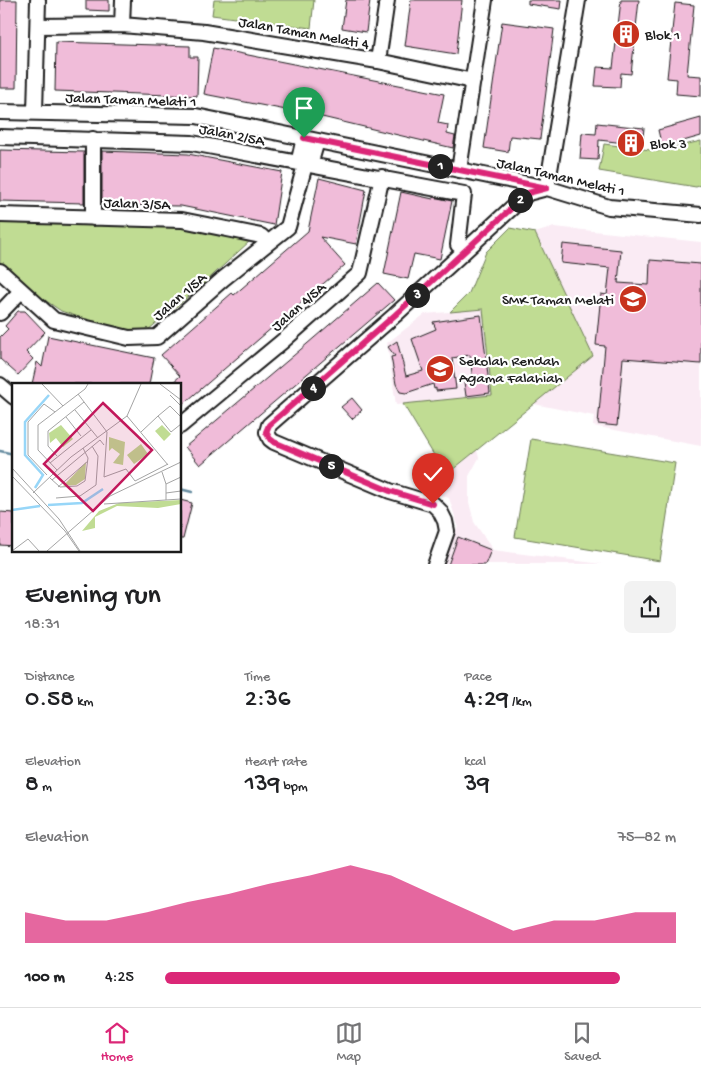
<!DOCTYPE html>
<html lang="en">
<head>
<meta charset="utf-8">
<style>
	:root { --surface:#fff; --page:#f2f2f2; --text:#202124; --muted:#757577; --line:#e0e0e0; --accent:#db2777 }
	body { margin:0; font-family:"Gochi Hand",sans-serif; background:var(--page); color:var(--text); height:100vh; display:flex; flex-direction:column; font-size:19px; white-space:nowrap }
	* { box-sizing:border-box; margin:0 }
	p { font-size:16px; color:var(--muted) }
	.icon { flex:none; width:28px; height:28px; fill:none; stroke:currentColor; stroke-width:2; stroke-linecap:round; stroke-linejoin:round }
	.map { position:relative; height:564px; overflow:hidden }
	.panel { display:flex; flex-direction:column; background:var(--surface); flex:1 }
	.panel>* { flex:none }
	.pin { position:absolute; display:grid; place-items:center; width:42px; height:42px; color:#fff; margin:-51px -21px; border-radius:50% 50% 50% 0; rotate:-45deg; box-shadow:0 0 5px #0007 }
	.pin .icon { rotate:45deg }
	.km { position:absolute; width:25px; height:25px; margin:-12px; border-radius:50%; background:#222; color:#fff; font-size:14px; line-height:25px; text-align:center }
	.round { display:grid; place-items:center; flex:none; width:52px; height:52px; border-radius:8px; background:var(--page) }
	.head { display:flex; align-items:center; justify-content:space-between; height:85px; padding:0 25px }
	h1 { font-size:28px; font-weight:600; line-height:38px }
	.stats { display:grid; grid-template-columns:repeat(3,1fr); gap:8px; height:85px; padding:5px 25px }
	.stats div { display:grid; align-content:center }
	.stats b { font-size:25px; font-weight:600 }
	.stats small { font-size:14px; font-weight:400 }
	.stats p { font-size:14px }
	.chart { height:140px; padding:10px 25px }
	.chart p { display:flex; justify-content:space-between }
	.chart svg { width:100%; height:90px; margin-top:5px; fill:var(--accent); opacity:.7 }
	ul { padding:0 25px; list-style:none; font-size:16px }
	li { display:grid; grid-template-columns:80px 60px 1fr; align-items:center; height:38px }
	li i { height:12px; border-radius:6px; background:var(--accent) }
	.tabs { display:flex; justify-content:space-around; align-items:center; height:70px; border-top:1px solid var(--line); background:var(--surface); font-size:14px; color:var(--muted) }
	.tabs a { display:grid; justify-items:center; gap:2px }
	.tabs .on { color:var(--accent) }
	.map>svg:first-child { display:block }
</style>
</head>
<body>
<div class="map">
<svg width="701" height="565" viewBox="0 0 701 565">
	<rect width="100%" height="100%" fill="#fff"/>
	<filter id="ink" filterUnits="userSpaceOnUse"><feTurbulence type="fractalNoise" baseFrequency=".02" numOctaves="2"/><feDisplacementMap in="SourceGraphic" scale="10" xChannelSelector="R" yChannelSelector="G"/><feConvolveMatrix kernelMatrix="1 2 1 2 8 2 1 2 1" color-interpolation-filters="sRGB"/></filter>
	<g filter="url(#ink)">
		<path fill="#faebf4" d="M554,227l147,15v204l-108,-20 1,-10 -60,-12 58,-48 -57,-123z
			M483,309l9,87 -96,9 -9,-62 38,-29z
			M477,450l2,8 -10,18v26l5,20 19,28 109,14h-159l15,-38 -9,-28 -20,-7z"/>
		<path fill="#c0dc93" stroke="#6e7c58" d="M214,0h100l-3,28 -99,-13z
			M701,141v44l-5,2 -97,-16 5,-27 54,7z
			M0,220l181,8 69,13 -49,45 -53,44 -24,2 -63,-21 -41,-28 -20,-20z
			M510,228l25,5 58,123 -147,119 -43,-71 89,-9 -9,-86 -33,3 19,-19 17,-41z
			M531,439l144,24 -15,98 -145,-24z"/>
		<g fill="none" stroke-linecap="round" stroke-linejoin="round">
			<path stroke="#668ca0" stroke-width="2.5" d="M0,451l14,3
				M180,489l12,3"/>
		</g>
		<path fill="#f0bcd9" stroke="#1c1c1c" d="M0,0h17l-1,88h-16z
			M86,0h23v11l-23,-1z
			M346,0h24l-4,32 -24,-4z
			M411,0h51l-6,54 -51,-8z
			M528,0h34l-1,9 -33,-5z
			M621,0h18l-8,74 -10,-1 -1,14 -25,-1 2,-19 16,1z
			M675,3l19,2 -7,70 14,1v20l-25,-2 1,-15 -10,-1z
			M502,22l52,7 -14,110 -30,-3 -2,16 -24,-4z
			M56,42l134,4v11h8l-1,39 -142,-5z
			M213,48l231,46 -6,29 10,2 -1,9 8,2 -2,12 -131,-31 -118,-23z
			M701,118v18l-39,11 -4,-17z
			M597,123l47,5 -2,17 -43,-5 -1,20 -18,-1 2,-26 14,1z
			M0,150l84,2v51l-84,-2z
			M102,151l86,3 94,18 -8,53 -93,-19 -79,-1z
			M319,178l47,12 -10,54 -36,-7 25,28 -165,142v-23h-9l9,-8 -19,-21 71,-62 2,2 74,-64z
			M401,192l32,7v-2l19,4 -12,58 -26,-5 -6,25 -24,-5z
			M563,244l58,6 -3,33 31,2 1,-25 51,4v100l-78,-6 -6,68 -19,-2 7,-78 -9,-1 5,-51 6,1 3,-27 -49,-5z
			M378,283l16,17 -194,165 -15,-18 108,-91z
			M18,311h7l20,21 -19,20 7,7 -15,16 -18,-16v-22l8,-8 -3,-3z
			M481,315l9,78 -24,3 -2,-14h9l-3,-27 -18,3 4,31 -20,2v-3l-2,1 -1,-5 -27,9 -6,-1 -4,-8 -5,-27 4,-1 -7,-9 9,-6 9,35 17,-5 -11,-32 24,-10 -3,-7z
			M48,336l106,22 -5,26h-117l5,-22 5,5z
			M352,398l10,12 -10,9 -11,-12z
			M180,500l12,3 -9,36h-3z
			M0,512l14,1v33l-14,-1z
			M458,537l33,13 -6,15h-37z"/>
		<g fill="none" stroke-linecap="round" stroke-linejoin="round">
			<defs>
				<path id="minor" d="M122,25l1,-25
					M38,26l84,-1 82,7 174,29 95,20
					M378,61l9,-61
					M0,112l196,4 351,72 62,19 92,8
					M35,112l3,-112
					M0,137l192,6 272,51 -6,51
					M304,138l-4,17 5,10
					M459,170l26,-170
					M0,215l182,5 79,16 7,7
					M93,218v-79
					M0,271l54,49 75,18 28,-1 66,-58 65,-52 17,-62 7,-7 5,-17
					M0,313l21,-22
					M0,385l14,12
					M180,426l104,-86 76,-67 22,-96
					M435,565l12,-34 -2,-10 -5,-10 -7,-7 -43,-13 -116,-49 -4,-3 -3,-7 2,-7 126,-110 133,-122 19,-5 31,-188"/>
			</defs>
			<use href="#minor" stroke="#1c1c1c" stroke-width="18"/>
			<use href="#minor" stroke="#fff" stroke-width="14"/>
		</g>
	</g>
	<g fill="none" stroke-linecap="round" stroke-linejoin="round" filter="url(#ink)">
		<defs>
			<path id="route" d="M304,138l243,50 -19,5 -133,122 -126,110 -3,7 4,7 4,3 116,49 43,13"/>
		</defs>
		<use href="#route" stroke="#fff" stroke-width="10"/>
		<use href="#route" stroke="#db2777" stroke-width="6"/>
	</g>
	<defs>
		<symbol id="building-disc" viewBox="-11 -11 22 22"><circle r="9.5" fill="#c8321e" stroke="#fff"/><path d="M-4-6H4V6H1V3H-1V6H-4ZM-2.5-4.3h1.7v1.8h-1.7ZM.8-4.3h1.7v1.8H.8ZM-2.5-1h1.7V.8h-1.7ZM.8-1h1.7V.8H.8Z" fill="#fff"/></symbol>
		<symbol id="school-disc" viewBox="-11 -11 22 22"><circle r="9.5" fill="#c8321e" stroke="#fff"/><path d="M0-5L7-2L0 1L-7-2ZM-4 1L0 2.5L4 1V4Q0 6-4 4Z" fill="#fff"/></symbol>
	</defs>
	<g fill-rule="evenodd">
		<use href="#building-disc" x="610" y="18" width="32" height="32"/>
		<use href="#building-disc" x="615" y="127" width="32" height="32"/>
		<use href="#school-disc" x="617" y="283" width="32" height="32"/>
		<use href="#school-disc" x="424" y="353" width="32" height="32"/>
	</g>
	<g text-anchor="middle" stroke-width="4.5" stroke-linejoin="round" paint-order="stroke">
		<g font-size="15" fill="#1c1c1c" stroke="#fff">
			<text transform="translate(304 32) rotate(10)" y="5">Jalan Taman Melati 4</text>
			<text transform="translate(131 99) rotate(2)" y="5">Jalan Taman Melati 1</text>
			<text transform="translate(232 134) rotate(11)" y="5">Jalan 2/5A</text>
			<text transform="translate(561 176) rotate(13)" y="5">Jalan Taman Melati 1</text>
			<text transform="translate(137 203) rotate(2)" y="5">Jalan 3/5A</text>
			<text transform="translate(179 296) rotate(-41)" y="5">Jalan 1/5A</text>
			<text transform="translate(298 306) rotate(-41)" y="5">Jalan 4/5A</text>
		</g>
		<g font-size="15" fill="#1c1c1c" stroke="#fff" text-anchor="start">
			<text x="645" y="39">Blok 1</text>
			<text x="650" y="148">Blok 3</text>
			<text x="614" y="304" text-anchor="end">SMK Taman Melati</text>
			<text x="459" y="365">Sekolah Rendah<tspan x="459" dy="17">Agama Falahiah</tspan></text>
		</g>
	</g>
	<g transform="translate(12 383)">
		<rect width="169" height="169" fill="#fff"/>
		<path d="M49,42l12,14 -10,8 -7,-9 -6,5 -1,-10zM150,42l9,9 -7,7 -9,-10zM97,54l16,5 -2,23 -10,-2 7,-9 -8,-6 -3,3zM129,61l7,10 -14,10 -7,-9zM74,79l-1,17 -9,6 -13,1zM169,117v4l-23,4 -41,-2 -22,11v11l-13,3 17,-20 20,-8z" fill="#c0dc93"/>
		<path fill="none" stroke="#97d6f8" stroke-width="2.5" d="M23,105l8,-13 -18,-20v-33l24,-27M36,122l34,-2 21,-14M0,127l28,-4"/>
		<path fill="none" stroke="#a4a4a4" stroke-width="1" d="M30,1l21,22M148,1l21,16M66,11l29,38 -3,45 22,-8 9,12 33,-17M158,12l11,11M63,27l23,28M115,33l41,49M54,34l15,19M169,34l-11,-11 -12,10 13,16 10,-8M129,49l17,-16M45,73l-9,-10v-15l36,-29M38,80l41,-33M0,85l47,51 21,32M45,87l-19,-20v-25l47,-36 3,-5M150,89l4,12v16M35,92l-19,-20v-33l16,-18 11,8M0,93l53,55 14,20M38,95l10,9 17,-1 8,-5 3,-23 -5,-10M40,97l48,-40 4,5M154,101l15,-7M46,104l30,-26M21,110l38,-36 56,-41 14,-32M154,110l15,-2M44,115l24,-2 16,-11 2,-29 -6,-10M92,121l77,-5M0,168l16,-12 11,12M35,168l63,-55 71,-34"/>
		<path fill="#c2185b" fill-opacity="0.15" stroke="#c2185b" stroke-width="2.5" d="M91,20l49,47 -59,61 -49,-47z"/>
		<rect width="169" height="169" fill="none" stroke="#1c1c1c" stroke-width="2.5"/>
	</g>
</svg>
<div class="pin" style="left:304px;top:138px;background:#1e9e55"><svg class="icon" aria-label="arrive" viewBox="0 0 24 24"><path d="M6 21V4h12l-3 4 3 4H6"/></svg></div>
<div class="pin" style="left:433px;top:504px;background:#d93025"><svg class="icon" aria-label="check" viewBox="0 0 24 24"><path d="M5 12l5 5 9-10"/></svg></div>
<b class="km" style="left:440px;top:166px">1</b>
<b class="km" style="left:520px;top:200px">2</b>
<b class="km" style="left:417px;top:295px">3</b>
<b class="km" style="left:313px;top:388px">4</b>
<b class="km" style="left:331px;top:466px">5</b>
</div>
<section class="panel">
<div class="head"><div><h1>Evening run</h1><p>18:31</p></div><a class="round"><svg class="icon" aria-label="share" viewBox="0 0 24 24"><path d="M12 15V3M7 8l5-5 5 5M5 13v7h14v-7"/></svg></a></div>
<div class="stats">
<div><p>Distance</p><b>0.58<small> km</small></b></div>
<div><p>Time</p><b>2:36</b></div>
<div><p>Pace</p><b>4:29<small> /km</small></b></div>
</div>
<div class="stats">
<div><p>Elevation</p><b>8<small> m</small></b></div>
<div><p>Heart rate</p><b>139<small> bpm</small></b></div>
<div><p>kcal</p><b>39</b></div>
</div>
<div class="chart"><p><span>Elevation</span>75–82 m</p>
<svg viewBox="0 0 160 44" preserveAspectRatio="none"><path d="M0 44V29L10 33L20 33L30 29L40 24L50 20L60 15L70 11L80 6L90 11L100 20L110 29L120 38L130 33L140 33L150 29L160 29V44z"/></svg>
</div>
<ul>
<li><b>100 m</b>4:25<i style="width:89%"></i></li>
</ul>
</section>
<nav class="tabs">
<a class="on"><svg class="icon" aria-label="home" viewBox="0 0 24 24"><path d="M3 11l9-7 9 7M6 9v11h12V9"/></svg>Home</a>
<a><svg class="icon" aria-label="map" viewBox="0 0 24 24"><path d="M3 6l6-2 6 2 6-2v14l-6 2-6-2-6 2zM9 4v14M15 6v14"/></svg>Map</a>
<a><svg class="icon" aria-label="saved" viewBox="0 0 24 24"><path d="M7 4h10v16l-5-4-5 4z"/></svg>Saved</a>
</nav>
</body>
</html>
